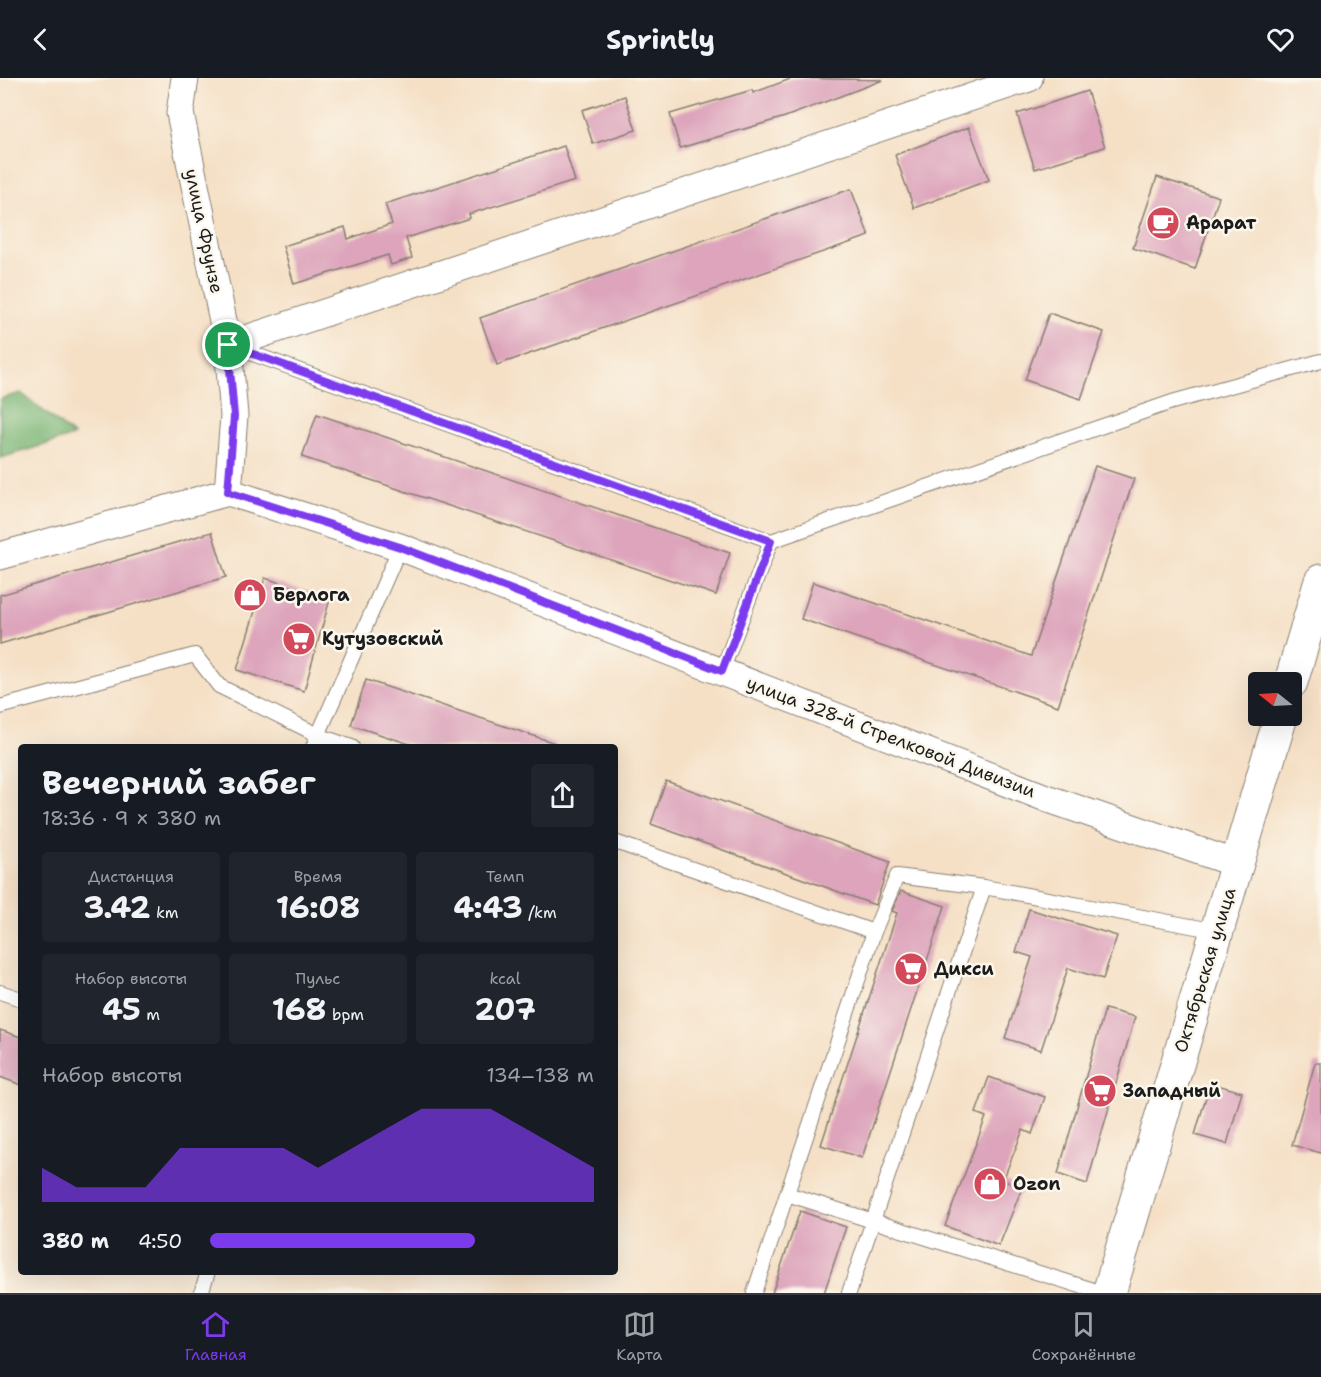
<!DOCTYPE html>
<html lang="ru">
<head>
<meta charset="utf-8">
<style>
	:root { --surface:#171b24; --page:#20242c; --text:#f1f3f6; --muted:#9ea1a6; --line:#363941; --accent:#7c3aed }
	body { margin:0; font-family:"Shantell Sans",sans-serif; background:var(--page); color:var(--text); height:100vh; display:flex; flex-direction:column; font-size:22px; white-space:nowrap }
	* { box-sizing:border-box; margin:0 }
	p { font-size:20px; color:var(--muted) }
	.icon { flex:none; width:33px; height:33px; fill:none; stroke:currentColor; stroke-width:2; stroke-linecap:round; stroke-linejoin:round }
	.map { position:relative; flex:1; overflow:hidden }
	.details { position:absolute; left:18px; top:666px; width:600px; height:531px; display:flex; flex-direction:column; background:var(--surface); border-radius:6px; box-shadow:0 6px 24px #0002 }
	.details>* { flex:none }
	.needle { width:39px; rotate:288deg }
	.fabs { position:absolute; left:1248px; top:594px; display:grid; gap:12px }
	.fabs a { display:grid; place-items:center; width:54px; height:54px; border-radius:6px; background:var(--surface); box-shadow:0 6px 24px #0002; font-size:30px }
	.pin { position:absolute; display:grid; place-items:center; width:51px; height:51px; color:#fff; margin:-26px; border:3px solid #fff; border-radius:50%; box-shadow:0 2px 6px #0007 }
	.round { display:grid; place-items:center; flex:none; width:63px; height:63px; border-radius:6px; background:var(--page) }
	.summary { display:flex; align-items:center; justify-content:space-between; height:102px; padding:0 24px }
	h1 { font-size:33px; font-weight:700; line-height:45px }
	.figures { display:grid; grid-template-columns:repeat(3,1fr); gap:9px; height:102px; padding:6px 24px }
	.figures div { display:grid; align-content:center; border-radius:6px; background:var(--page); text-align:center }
	.figures b { font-size:30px; font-weight:700 }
	.figures small { font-size:16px; font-weight:400 }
	.figures p { font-size:16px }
	.chart { height:168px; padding:12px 24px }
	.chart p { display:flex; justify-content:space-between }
	.chart svg { width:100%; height:108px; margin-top:6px; fill:var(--accent); opacity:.7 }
	ul { padding:0 24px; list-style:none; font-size:20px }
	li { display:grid; grid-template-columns:96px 72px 1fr; align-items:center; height:45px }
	li i { height:15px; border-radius:8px; background:var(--accent) }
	header { display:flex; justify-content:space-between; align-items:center; height:78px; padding:0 24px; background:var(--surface); font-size:27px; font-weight:700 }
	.dock { display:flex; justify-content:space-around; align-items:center; height:84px; border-top:2px solid var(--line); background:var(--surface); font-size:16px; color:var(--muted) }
	.dock a { display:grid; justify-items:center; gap:3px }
	.dock .on { color:var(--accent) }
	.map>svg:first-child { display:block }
</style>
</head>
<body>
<header><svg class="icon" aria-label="back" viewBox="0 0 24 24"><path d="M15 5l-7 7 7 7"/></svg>Sprintly<svg class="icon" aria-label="heart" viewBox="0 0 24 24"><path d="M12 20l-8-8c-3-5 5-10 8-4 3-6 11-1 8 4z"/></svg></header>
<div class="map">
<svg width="1321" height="1215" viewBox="0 0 1321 1215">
	<rect width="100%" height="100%" fill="#fbf7ec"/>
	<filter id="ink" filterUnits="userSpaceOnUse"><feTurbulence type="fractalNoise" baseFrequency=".0167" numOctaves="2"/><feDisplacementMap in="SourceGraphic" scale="12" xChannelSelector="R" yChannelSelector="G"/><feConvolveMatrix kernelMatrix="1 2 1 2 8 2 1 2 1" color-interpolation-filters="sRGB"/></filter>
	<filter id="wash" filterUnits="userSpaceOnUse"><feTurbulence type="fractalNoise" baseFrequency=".008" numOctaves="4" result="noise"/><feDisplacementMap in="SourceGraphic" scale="24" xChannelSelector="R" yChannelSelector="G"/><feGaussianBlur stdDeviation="1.35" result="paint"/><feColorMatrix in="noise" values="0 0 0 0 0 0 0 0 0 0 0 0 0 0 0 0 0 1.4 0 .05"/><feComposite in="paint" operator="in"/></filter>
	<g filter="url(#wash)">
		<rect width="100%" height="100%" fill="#f5e0c6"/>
		<path fill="#7ab574" stroke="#4b6848" stroke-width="1.5" d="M21,315l53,43 -74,22v-59z"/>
		<g id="blocks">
			<path fill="#dda4bb" d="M793,0l90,2 -98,37 -105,31 -10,-34 82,-24 1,3z
				M1087,13l18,56 -70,22 -18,-55z
				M625,18l11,34 -43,14 -11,-34z
				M969,49l20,53 -75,28 -19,-53z
				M564,68l11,35 -106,33 1,4 -64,20 6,20 -21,7 -3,-10 -94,29 -11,-38 62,-19 3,12 44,-15 -7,-20z
				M1157,99l62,20 -24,72 -62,-21z
				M851,111l18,47 -372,129 -17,-47z
				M1049,235l55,19 -23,67 -56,-19z
				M317,336l413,139 -14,42 -414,-138z
				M1095,388l39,13 -76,227 -257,-87 12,-37 218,74z
				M212,454l14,45 -226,67v-49z
				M265,500l65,21 -26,92 -67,-21z
				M366,602l189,63 -1,4h-135l-68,-22z
				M666,703l224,81 -15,43 -224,-81z
				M901,813l44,15 -83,252 -41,-13 76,-232 -5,-2z
				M1029,831l88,27 -14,43 -35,-11 -27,82 -36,-12 27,-81 -16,-5z
				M1105,931l30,8 -48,167 -29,-10z
				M0,952l21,7v48l-21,-8z
				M1315,985h6v90l-29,-8z
				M989,999l56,20 -13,37 -9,-4 -20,50 19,8 -23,58 -54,-20 41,-109 -10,-4z
				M1210,1005l32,9 -15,52 -32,-9z
				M800,1133l46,16 -22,66h-52z"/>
		</g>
	</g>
	<g filter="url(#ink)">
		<use href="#blocks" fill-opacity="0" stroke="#887e71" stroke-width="1.5"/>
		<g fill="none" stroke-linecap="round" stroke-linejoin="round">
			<defs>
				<path id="service" d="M231,268l540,195 401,-139 149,-41
					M722,593l49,-130
					M0,629l195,-52 24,31 99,49 34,12
					M313,669l87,-200
					M615,764l259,90
					M0,914l21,7
					M787,1116l316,99
					M201,1215l7,-21
					M754,1215l120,-361 23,-56 87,11
					M849,1215l135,-406 233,44"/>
				<path id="minor" d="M185,0l-5,35 48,232 6,71 -6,76
					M228,267l801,-267
					M0,478l228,-64 172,55 646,251 191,66"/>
				<path id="secondary" d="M1291,604l30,-101
					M1109,1215l172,-577"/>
			</defs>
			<use href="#service" stroke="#887e71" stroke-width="16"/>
			<use href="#minor" stroke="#887e71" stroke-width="29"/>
			<use href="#secondary" stroke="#887e71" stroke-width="35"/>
			<use href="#service" stroke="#fff" stroke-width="14"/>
			<use href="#minor" stroke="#fff" stroke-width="27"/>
			<use href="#secondary" stroke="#fff" stroke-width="33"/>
		</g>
	</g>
	<g fill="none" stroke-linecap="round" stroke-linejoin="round" filter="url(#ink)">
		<defs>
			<path id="route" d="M228,267l543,196 -49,130 -322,-124 -172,-55 6,-76z"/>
		</defs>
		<use href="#route" stroke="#fff" stroke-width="12"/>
		<use href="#route" stroke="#7c3aed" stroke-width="8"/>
	</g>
	<defs>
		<symbol id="cafe-disc" viewBox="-11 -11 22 22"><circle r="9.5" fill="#d1495b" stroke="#fbf7ec"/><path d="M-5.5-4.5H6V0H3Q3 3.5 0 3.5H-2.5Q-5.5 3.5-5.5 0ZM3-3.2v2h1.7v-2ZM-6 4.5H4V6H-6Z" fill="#fff"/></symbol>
		<symbol id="shop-disc" viewBox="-11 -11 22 22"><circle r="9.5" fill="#d1495b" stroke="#fbf7ec"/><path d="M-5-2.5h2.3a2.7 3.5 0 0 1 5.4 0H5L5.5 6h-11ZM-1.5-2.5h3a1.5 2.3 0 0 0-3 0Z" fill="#fff"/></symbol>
		<symbol id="supermarket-disc" viewBox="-11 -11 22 22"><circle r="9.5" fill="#d1495b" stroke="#fbf7ec"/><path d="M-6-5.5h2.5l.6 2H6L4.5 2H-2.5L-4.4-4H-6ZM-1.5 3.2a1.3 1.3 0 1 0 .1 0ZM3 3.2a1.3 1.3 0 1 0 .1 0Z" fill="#fff"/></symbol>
	</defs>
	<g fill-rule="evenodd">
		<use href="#cafe-disc" x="1144" y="126" width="38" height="38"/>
		<use href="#shop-disc" x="231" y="498" width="38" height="38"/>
		<use href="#supermarket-disc" x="280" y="542" width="38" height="38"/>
		<use href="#supermarket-disc" x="892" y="872" width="38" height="38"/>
		<use href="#supermarket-disc" x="1081" y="994" width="38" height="38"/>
		<use href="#shop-disc" x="971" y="1087" width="38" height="38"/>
	</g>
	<g text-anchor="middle" stroke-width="5" stroke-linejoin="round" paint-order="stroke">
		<g font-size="18" font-weight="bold" fill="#1c1c1c" stroke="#fbf7ec" text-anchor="start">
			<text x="1186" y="151">Арарат</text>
			<text x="273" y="523">Берлога</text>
			<text x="322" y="567">Кутузовский</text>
			<text x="934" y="897">Дикси</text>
			<text x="1123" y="1019">Западный</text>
			<text x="1013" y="1112">Ozon</text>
		</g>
		<g font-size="18" fill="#1c1c1c" stroke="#fbf7ec">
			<text transform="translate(204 153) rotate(78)" y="6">улица Фрунзе</text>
			<text transform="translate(891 659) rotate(21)" y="6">улица 328-й Стрелковой Дивизии</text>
			<text transform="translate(1205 892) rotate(-73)" y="6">Октябрьская улица</text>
		</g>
	</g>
</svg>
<div class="fabs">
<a><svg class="needle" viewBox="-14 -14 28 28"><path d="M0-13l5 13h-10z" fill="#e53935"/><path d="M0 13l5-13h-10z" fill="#9ea1a6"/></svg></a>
</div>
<div class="pin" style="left:228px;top:267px;background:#1e9e55"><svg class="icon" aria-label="arrive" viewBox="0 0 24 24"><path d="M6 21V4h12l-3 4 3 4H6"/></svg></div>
<section class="details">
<div class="summary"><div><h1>Вечерний забег</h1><p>18:36 · 9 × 380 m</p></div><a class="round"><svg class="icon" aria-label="share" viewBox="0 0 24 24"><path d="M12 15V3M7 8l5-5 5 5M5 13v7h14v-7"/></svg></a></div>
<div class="figures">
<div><p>Дистанция</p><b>3.42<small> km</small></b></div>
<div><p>Время</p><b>16:08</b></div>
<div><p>Темп</p><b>4:43<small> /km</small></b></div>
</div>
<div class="figures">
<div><p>Набор высоты</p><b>45<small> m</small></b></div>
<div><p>Пульс</p><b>168<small> bpm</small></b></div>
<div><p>kcal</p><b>207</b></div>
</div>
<div class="chart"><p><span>Набор высоты</span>134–138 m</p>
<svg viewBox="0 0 160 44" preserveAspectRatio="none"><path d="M0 44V30L10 38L20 38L30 38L40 22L50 22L60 22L70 22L80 30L90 22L100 14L110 6L120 6L130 6L140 14L150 22L160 30V44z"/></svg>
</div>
<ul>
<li><b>380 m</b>4:50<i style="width:69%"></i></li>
</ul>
</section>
</div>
<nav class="dock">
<a class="on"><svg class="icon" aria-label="home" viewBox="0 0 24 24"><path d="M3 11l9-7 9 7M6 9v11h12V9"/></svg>Главная</a>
<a><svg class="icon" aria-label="map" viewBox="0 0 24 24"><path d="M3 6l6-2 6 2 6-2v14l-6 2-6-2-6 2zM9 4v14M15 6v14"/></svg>Карта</a>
<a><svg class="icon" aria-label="saved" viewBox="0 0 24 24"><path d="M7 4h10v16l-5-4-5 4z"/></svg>Сохранённые</a>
</nav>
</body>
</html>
